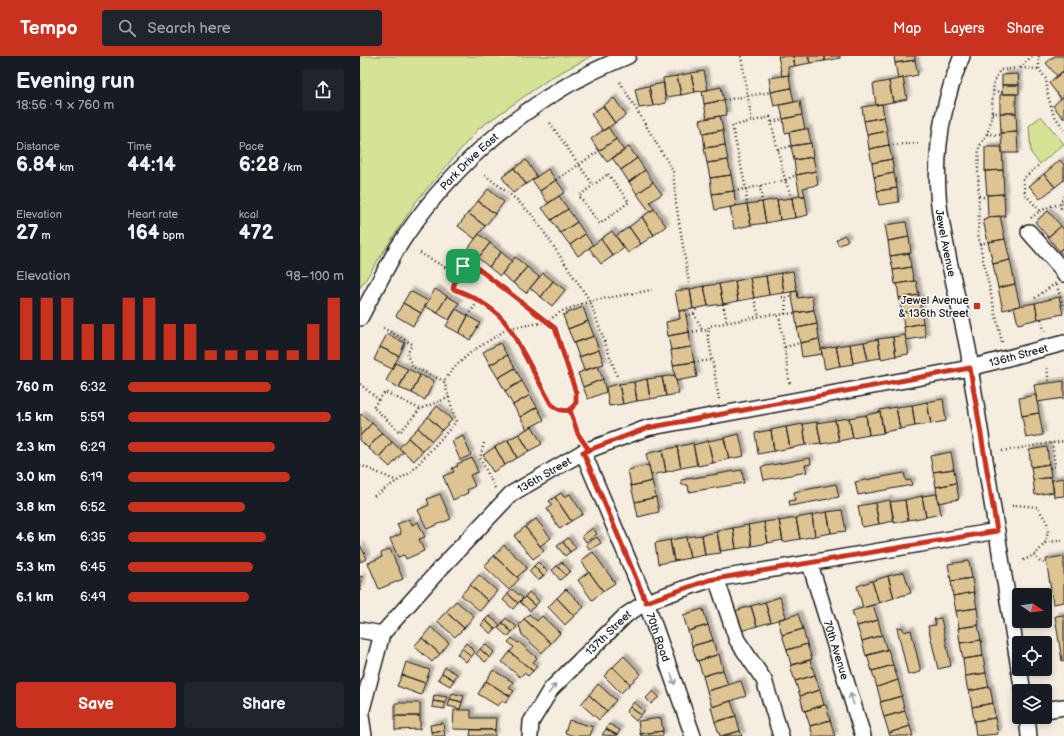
<!DOCTYPE html>
<html lang="en">
<head>
<meta charset="utf-8">
<style>
	:root { --surface:#171b24; --page:#20242c; --text:#f1f3f6; --muted:#9ea1a6; --accent:#c8321e }
	body { margin:0; font-family:"Balsamiq Sans",sans-serif; background:var(--page); color:var(--text); height:100vh; display:flex; flex-direction:column; font-size:15px; white-space:nowrap }
	* { box-sizing:border-box; margin:0 }
	p { font-size:13px; color:var(--muted) }
	.icon { flex:none; width:22px; height:22px; fill:none; stroke:currentColor; stroke-width:2; stroke-linecap:round; stroke-linejoin:round }
	.map { position:relative; flex:1; overflow:hidden }
	.side { display:flex; flex-direction:column; background:var(--surface); width:360px }
	.side>* { flex:none }
	.needle { width:26px; rotate:103deg }
	.buttons { position:absolute; left:652px; top:532px; display:grid; gap:8px }
	.buttons a { display:grid; place-items:center; width:40px; height:40px; border-radius:4px; background:var(--surface); box-shadow:0 2px 6px #0003; font-size:20px }
	.pin { position:absolute; display:grid; place-items:center; width:34px; height:34px; color:#fff; margin:-17px; border-radius:8px; box-shadow:0 2px 6px #0006 }
	.round { display:grid; place-items:center; flex:none; width:42px; height:42px; border-radius:4px; background:var(--page) }
	.headline { display:flex; align-items:center; justify-content:space-between; height:68px; padding:0 16px }
	h1 { font-size:22px; font-weight:700; line-height:30px }
	.metrics { display:grid; grid-template-columns:repeat(3,1fr); gap:6px; height:68px; padding:4px 16px }
	.metrics div { display:grid; align-content:center }
	.metrics b { font-size:20px; font-weight:700 }
	.metrics small { font-size:11px; font-weight:400 }
	.metrics p { font-size:11px }
	.chart { height:112px; padding:8px 16px }
	.chart p { display:flex; justify-content:space-between }
	.chart svg { width:100%; height:72px; margin-top:4px; stroke:var(--accent); stroke-width:6 }
	.action { display:flex; gap:8px; margin-top:auto; padding:8px 16px }
	.action a { flex:1; height:46px; border-radius:4px; background:var(--accent); color:#fff; font-size:16px; font-weight:700; line-height:46px; text-align:center }
	.action a+a { background:var(--page); color:var(--text) }
	ul { padding:0 16px; list-style:none; font-size:13px }
	li { display:grid; grid-template-columns:64px 48px 1fr; align-items:center; height:30px }
	li i { height:10px; border-radius:5px; background:var(--accent) }
	header { display:flex; align-items:center; gap:24px; box-sizing:border-box; height:56px; padding:0 20px; background:var(--accent); color:#fff }
	header strong { font-size:19px }
	nav { display:flex; gap:22px; margin-inline-start:auto; font-size:14px }
	.search { width:280px; height:36px; background:var(--page); display:flex; align-items:center; gap:10px; box-sizing:border-box; padding:0 14px; border-radius:4px; color:var(--muted); font-size:15px }
	main { display:flex; flex:1; min-height:0 }
	.map>svg:first-child { display:block }
</style>
</head>
<body>
<header>
<strong>Tempo</strong>
<div class="search"><svg class="icon" aria-label="search" viewBox="0 0 24 24"><circle cx="10" cy="10" r="6"/><path d="M15 15l6 6"/></svg>Search here</div>
<nav><a>Map</a><a>Layers</a><a>Share</a></nav>
</header>
<main>
<section class="side">
<div class="headline"><div><h1>Evening run</h1><p>18:56 · 9 × 760 m</p></div><a class="round"><svg class="icon" aria-label="share" viewBox="0 0 24 24"><path d="M12 15V3M7 8l5-5 5 5M5 13v7h14v-7"/></svg></a></div>
<div class="metrics">
<div><p>Distance</p><b>6.84<small> km</small></b></div>
<div><p>Time</p><b>44:14</b></div>
<div><p>Pace</p><b>6:28<small> /km</small></b></div>
</div>
<div class="metrics">
<div><p>Elevation</p><b>27<small> m</small></b></div>
<div><p>Heart rate</p><b>164<small> bpm</small></b></div>
<div><p>kcal</p><b>472</b></div>
</div>
<div class="chart"><p><span>Elevation</span>98–100 m</p>
<svg viewBox="0 0 160 44" preserveAspectRatio="none"><path d="M5 44V6M15 44V6M25 44V6M35 44V22M45 44V22M55 44V6M65 44V6M75 44V22M85 44V22M95 44V38M105 44V38M115 44V38M125 44V38M135 44V38M145 44V22M155 44V6"/></svg>
</div>
<ul>
<li><b>760 m</b>6:32<i style="width:66%"></i></li>
<li><b>1.5 km</b>5:59<i style="width:94%"></i></li>
<li><b>2.3 km</b>6:29<i style="width:68%"></i></li>
<li><b>3.0 km</b>6:19<i style="width:75%"></i></li>
<li><b>3.8 km</b>6:52<i style="width:54%"></i></li>
<li><b>4.6 km</b>6:35<i style="width:64%"></i></li>
<li><b>5.3 km</b>6:45<i style="width:58%"></i></li>
<li><b>6.1 km</b>6:49<i style="width:56%"></i></li>
</ul>
<div class="action"><a>Save</a><a>Share</a></div>
</section>
<div class="map">
<svg width="704" height="680" viewBox="0 0 704 680">
	<defs>
		<filter id="shadow"><feDropShadow dx="3.5" dy="-3.5" stdDeviation="1" flood-color="#0004"/></filter>
	</defs>
	<rect width="100%" height="100%" fill="#f5eddf"/>
	<filter id="ink" filterUnits="userSpaceOnUse"><feTurbulence type="fractalNoise" baseFrequency=".025" numOctaves="2"/><feDisplacementMap in="SourceGraphic" scale="8" xChannelSelector="R" yChannelSelector="G"/><feConvolveMatrix kernelMatrix="1 2 1 2 8 2 1 2 1" color-interpolation-filters="sRGB"/></filter>
	<g filter="url(#ink)">
		<path fill="#d5e396" stroke="#788059" d="M0,0h232l-40,21 -74,52 -63,74 -55,85z
			M681,60l23,28 -24,20 -9,-11 -2,-27z"/>
		<path fill="#dec393" stroke="#1c1c1c" filter="url(#shadow)" d="M418,0h15l2,10 -7,1 1,8 -7,1z
			M433,0h15l2,7 -15,3z
			M448,0h17v5l-15,2z
			M465,0h15v2l-15,3z
			M534,0h21v4l-20,3z
			M695,0h9v14l-7,6 -11,-13z
			M555,4l3,15 -20,4 -3,-16z
			M344,15l4,19 -13,2 -4,-19z
			M702,16l2,3v21l-3,3 -12,-16z
			M331,17l4,19 -14,3 -4,-19z
			M658,18l1,11h-17v-10z
			M429,19l2,13 -20,4 -2,-14z
			M317,20l4,19 -16,2 -2,-19z
			M543,22l4,21 -14,3 -4,-21z
			M529,25l4,21 -17,3 -3,-21z
			M304,27l2,20 -13,3 -4,-20z
			M642,29h17v9h-17z
			M289,30l4,20 -14,2 -4,-19z
			M361,31l3,13 -20,4 -2,-13z
			M431,32l3,14 -20,4 -3,-14z
			M642,38h14v19h-16v-18z
			M704,40v23l-11,-13z
			M254,42l12,17 -11,8 -12,-17z
			M364,44l3,15 -20,3 -3,-14z
			M440,45l2,14 -19,4 -3,-14z
			M522,48l2,13 -20,4 -2,-14z
			M243,50l12,17 -12,8 -12,-17z
			M640,57h16l1,19 -16,1z
			M442,59l3,14 -20,4 -2,-14z
			M360,60l3,14 -20,4 -3,-14z
			M524,61l3,14 -20,4 -3,-14z
			M248,71l8,12 -17,12 -8,-12z
			M445,73h3l3,14 -20,3 -2,-14z
			M363,74l2,15 -20,3 -2,-14z
			M527,75l2,14 -20,4 -2,-14z
			M657,76l1,21h-16l-1,-20z
			M256,83l8,12 -17,11 -8,-11z
			M451,87l2,14 -19,3 -3,-14z
			M365,89l3,15 -21,3 -3,-15z
			M529,89l3,14 -20,4 -3,-14z
			M269,91l8,11 -16,12 -9,-12z
			M625,91h17l1,23 -18,1z
			M453,101l3,14 -20,4 -2,-15z
			M277,102l8,12 -16,12 -8,-12z
			M532,103l2,14 -20,4 -2,-14z
			M166,104l11,17 -11,7 -12,-16z
			M368,104l3,15 -21,3 -3,-15z
			M700,104l4,5v15l-9,7 -11,-13z
			M154,112l12,16 -13,9 -11,-16z
			M188,113l8,11 -16,11 -8,-11z
			M285,114l8,12 -16,12 -8,-12z
			M643,114l1,24 -17,1 -2,-24z
			M456,115l2,14 -15,3 2,8h-5l-4,-21z
			M534,117l3,15 -20,3 -3,-14z
			M684,118l11,13 -15,12 -11,-13z
			M371,119l3,16 -22,3 -2,-16z
			M196,124l9,12 -17,11 -8,-12z
			M293,126l9,12 -12,8 4,7 -4,3 -13,-18z
			M537,132l2,14 -20,3 -2,-14z
			M128,133l16,13 -9,12 -17,-13z
			M374,135l2,15 -21,4 -3,-16z
			M644,138l1,22 -17,1 -1,-22z
			M199,140l9,13 -17,11 -9,-12z
			M440,140h5l3,19 -13,3 -3,-20z
			M432,142l3,20 -15,2 -3,-20z
			M417,143l3,21 -14,3 -4,-21z
			M118,145l17,13 -10,12 -17,-13z
			M402,146l4,21 -15,2 -4,-21z
			M387,148l4,21 -17,4 -4,-22z
			M208,153l9,13 -17,11 -9,-13z
			M294,153l12,17 -12,9 -12,-18z
			M688,155l13,15 -13,11 -13,-15z
			M108,157l17,13 -10,13 -17,-13z
			M640,160l5,23 -17,3 -5,-22 5,-1v-2z
			M282,161l12,18 -13,9 -12,-17z
			M217,166l8,12 -15,11 -9,-12z
			M546,166l3,15 -21,4 -3,-16z
			M701,170l3,4v17l-5,4 -11,-14z
			M269,171l12,17 -13,9 -12,-17z
			M252,175l12,17 -11,8 -12,-17z
			M119,178l11,9 -12,15 -11,-8z
			M225,178l8,11 -15,11 -8,-11z
			M484,179l4,5 -9,6 -3,-6z
			M549,181l2,16 -21,3 -2,-15z
			M241,183l12,17 -12,8 -12,-16z
			M645,183l5,21 -17,4 -5,-22z
			M130,187l11,9 -12,15 -11,-9z
			M704,191v9l-5,-5z
			M141,196l11,9 -12,15 -11,-9z
			M549,197l2,14 -18,3 -3,-14z
			M155,201l12,10 -14,16 -11,-9z
			M650,204l5,24 -17,4 -5,-24z
			M167,211l12,10 -13,16 -13,-10z
			M551,211l3,14 -19,3 -2,-14z
			M433,215l4,20 -13,2 -3,-20z
			M183,217l10,8 -12,16 -11,-9z
			M421,217l3,20 -15,2 -3,-19z
			M406,220l3,19 -15,3 -4,-20z
			M390,222l4,20 -16,3 -3,-20z
			M193,225l12,9 -13,16 -11,-9z
			M375,225l3,20 -15,3 -4,-20z
			M554,225h2l3,14 -20,3 -2,-14z
			M359,228l4,20 -15,2 -4,-20z
			M655,228l5,22 -17,4 -5,-22z
			M344,230l4,20 -15,3 -3,-20z
			M75,233l12,7 -10,17 -12,-7z
			M330,233l3,20 -14,2 -4,-20z
			M50,235l18,10 -7,12 -18,-10z
			M437,235l1,7 14,-2 2,14 -19,3 -4,-21z
			M559,239l2,14 -19,4 -3,-15z
			M87,240l12,7 -10,17 -12,-7z
			M699,241l4,17 -25,5 -3,-16z
			M43,247l18,10 -8,13 -17,-10z
			M675,247l3,16 -20,5 -4,-17z
			M223,251l5,14 -20,8 -5,-14z
			M96,253l12,7 -9,17 -13,-7z
			M561,253l2,14 -19,4 -2,-14z
			M325,254l4,22 -21,4 -2,-14 14,-3 -1,-8z
			M454,254l3,14 -20,4 -2,-15z
			M108,260l12,7 -10,17 -11,-7z
			M228,265l6,15 -20,7 -6,-14z
			M563,267l3,14 -20,3 -2,-13z
			M457,268l2,15 -19,4 -3,-15z
			M329,276l2,15 -20,3 -3,-14z
			M27,278l18,9 -6,13 -19,-9z
			M545,279l4,19 -13,2 -3,-19z
			M234,280l5,14 -20,7 -5,-14z
			M533,281l3,19 -15,3 -3,-20z
			M459,283l3,15 -20,3 -2,-14z
			M518,283l3,19 -13,2 -4,-18z
			M504,286l4,18 -15,3 -3,-19z
			M140,287l7,12 -17,10 -7,-13z
			M490,288l3,20 -13,2 -4,-20z
			M476,290l4,20 -15,3 -4,-20z
			M20,291l19,9 -7,13 -18,-9z
			M331,291l3,15 -21,3 -2,-15z
			M239,294l5,14 -20,6 -5,-13z
			M147,299l8,13 -17,10 -8,-13z
			M334,306l3,15 -21,4 -3,-16z
			M35,307l13,6 -9,19 -13,-7z
			M238,310l5,13 -20,8 -5,-14z
			M155,312l7,13 -17,10 -7,-13z
			M48,313l12,6 -8,18 -13,-5z
			M60,319l14,6 -9,19 -13,-7z
			M315,319l4,19 -13,2 -4,-19z
			M302,321l4,19 -16,3 -3,-20z
			M243,323l3,13 -18,7 -5,-12z
			M287,323l3,20 -13,2 -3,-19z
			M162,325l8,14 -17,10 -8,-14z
			M704,325v17l-27,4 -3,-17z
			M274,326l3,19 -14,3 -4,-20z
			M259,328l4,20 -14,2 -3,-19z
			M170,339l7,12 -17,10 -7,-12z
			M676,339l3,18 -17,3 -3,-18z
			M583,343l3,22 -15,3 -4,-22z
			M567,346l4,22 -16,2 -3,-21z
			M552,349l3,21 -15,3 -4,-22z
			M77,350l15,14 -10,10 -14,-13z
			M177,351l7,13 -17,9 -7,-12z
			M536,351l4,22 -17,3 -3,-22z
			M520,356l4,21 -15,2 -3,-20z
			M679,357l4,22 -17,3 -4,-22z
			M1,358l11,9 -12,13v-21z
			M506,359l3,20 -16,3 -4,-20z
			M68,361l14,13 -10,11 -14,-13z
			M489,362l4,20 -14,3 -4,-21z
			M475,364l4,21 -18,3 -4,-21z
			M457,366l4,21 -15,2 -3,-21z
			M12,367l10,10 -14,15 -8,-8v-4z
			M443,368l3,21 -16,3 -4,-21z
			M172,370l10,18 -13,7 -10,-17z
			M426,371l4,21 -16,3 -3,-21z
			M58,372l14,13 -9,10 -15,-13z
			M411,374l3,21 -16,3 -3,-21z
			M22,377l10,9 -13,15 -11,-9z
			M159,378l10,17 -12,7 -9,-18z
			M379,378l5,22 -15,3 -5,-21z
			M103,380l8,19 -11,5 -8,-19z
			M48,382l15,13 -9,10 -15,-13z
			M364,382l5,21 -16,4 -5,-22z
			M148,384l9,18 -12,7 -10,-18z
			M348,385l5,22 -15,3 -5,-21z
			M32,386l11,10 -13,15 -11,-10z
			M333,387l4,22 -16,3 -4,-21z
			M135,391l10,18 -12,7 -10,-17z
			M317,391l4,21 -15,4 -4,-22z
			M687,391l2,17 -18,3 -2,-17z
			M302,394l4,22 -15,3 -5,-21z
			M591,396l3,17 -21,3 -3,-16z
			M112,402l6,14 -8,3 5,11 -8,4 1,3 -15,7 -10,-24 11,-4 -2,-4 6,-2 -1,-2z
			M450,402l1,6 -6,1 2,7 -43,8 -3,-13z
			M689,408l2,13 -18,3 -2,-13z
			M289,409l3,16 -21,5 -3,-16z
			M594,413l2,14 -20,4 -3,-15z
			M382,414l2,13 -55,9 -1,-7h-6l-1,-5z
			M544,417l2,8 5,-1 1,5 -54,10 -3,-13z
			M691,421l3,15 -19,3 -2,-15z
			M704,422v18l-10,1 -2,-17z
			M292,425l4,16 -21,5 -4,-16z
			M596,427l3,16 -21,4 -2,-16z
			M476,428l3,13 -49,9 -1,-5 6,-1 -1,-8z
			M201,437l3,4 6,-3 13,20 -12,7 -16,-24z
			M80,438l11,25 -24,10 -9,-19 11,-5 -2,-6z
			M577,438l4,20 -15,3 -4,-21z
			M562,440l4,21 -18,3 -3,-20z
			M195,441l16,24 -11,8 -13,-20 5,-4 -3,-4z
			M296,441l3,15 -21,5 -3,-15z
			M530,444l4,21 -15,3 -4,-21z
			M545,444l3,20 -14,3 -4,-21z
			M515,447l4,21 -17,3 -4,-21z
			M482,454l4,21 -15,2 -4,-21z
			M467,456l4,21 -16,3 -3,-21z
			M452,459l3,21 -15,3 -4,-21z
			M436,462l4,21 -17,3 -4,-21z
			M50,463l2,6 6,-3 7,15 -6,2 5,12 -18,8 -2,-4 -6,2 -8,-18 11,-5 -4,-10z
			M176,463l15,19 -11,8 -15,-19z
			M419,464l4,20 -15,3 -4,-21z
			M404,466l4,21 -16,3 -4,-21z
			M388,469l4,21 -16,3 -3,-21z
			M165,471l19,24 -11,8 -19,-23z
			M233,472l4,6 -11,8 -4,-6z
			M373,472l3,21 -16,2 -3,-20z
			M357,476l4,21 -16,2 -3,-20z
			M342,479l3,20 -15,3 -4,-21z
			M237,481l4,6 -11,7 -4,-6z
			M326,481l4,21 -16,3 -4,-21z
			M208,482l8,10 -6,4 -7,-10z
			M310,484l4,21 -16,3 -3,-21z
			M203,486l7,10 -5,4 -8,-10z
			M144,489l22,21v3l-9,8 -23,-21z
			M0,490h1l6,13 -7,3z
			M30,493l13,30 -24,10 -11,-26 14,-6 -1,-4z
			M233,496l22,31 -12,8 -22,-30z
			M134,500l25,23 -10,11 -25,-24z
			M704,500v46l-11,2 -7,-45z
			M609,505l3,17 -21,3 -3,-17z
			M178,506l10,10 -5,4 -9,-10z
			M202,506l8,9 -4,4 -9,-9z
			M174,510l9,10 -5,5 -9,-10z
			M197,510l9,9 -6,5 -8,-10z
			M229,516l14,19 -11,9 -14,-20z
			M544,516l7,21 -17,5 -6,-22z
			M119,519l18,16 -9,10 -18,-16z
			M0,520l3,1 -3,14z
			M528,520l6,22 -15,5 -7,-22z
			M612,522l2,14 -21,4 -2,-15z
			M512,525l7,22 -16,5 -6,-22z
			M110,529l18,16 -8,10 -19,-16z
			M152,533l11,9 -5,5 -10,-9z
			M206,533l18,18 -10,9 -17,-18z
			M169,536l10,9 -4,5 -10,-9z
			M614,536l3,16 -21,3 -3,-15z
			M148,538l10,9 -5,6 -10,-9z
			M165,541l10,9 -5,5 -10,-9z
			M420,541l6,20 -15,5 -6,-20z
			M197,542l17,18 -9,9 -17,-18z
			M96,545l18,15 -10,12 -18,-16z
			M405,546l6,20 -14,4 -6,-20z
			M513,549l5,15 -21,6 -5,-15z
			M391,550l6,20 -16,5 -6,-20z
			M617,552l2,17 -20,3 -3,-17z
			M343,553l5,16 -20,6 -5,-16z
			M86,556l18,16 -9,9 -18,-16z
			M169,558l8,7 5,-5 18,17 -9,10 -27,-24z
			M438,558l5,15 -21,6 -4,-15z
			M704,559v46h-2l-7,-45z
			M129,560l11,9 -5,4 -10,-9z
			M146,562l11,9 -5,5 -10,-9z
			M581,562l10,48 -13,3 -10,-43 8,-1 -2,-6z
			M164,563l27,24 -9,10 -20,-18 -3,-10z
			M125,564l10,9 -4,5 -10,-9z
			M518,564l4,15 -20,6 -5,-15z
			M142,567l10,9 -4,5 -10,-9z
			M348,569l5,15 -21,6 -4,-15z
			M618,569l3,15 -21,3 -2,-15z
			M71,571l18,16 -9,11 -18,-16z
			M542,571l2,5 7,-2 10,42 -13,3 -11,-47z
			M443,573l4,15 -20,6 -5,-15z
			M522,579l5,15 -21,6 -4,-15z
			M62,582l18,16 -8,8 -18,-16z
			M152,582l6,5 1,-1 18,16 -4,4 4,4 -4,5 -23,-19 4,-5 -6,-5z
			M353,584l4,15 -20,6 -5,-15z
			M621,584l2,16 -20,3 -3,-16z
			M106,587l9,9 -4,5 -9,-9z
			M125,588l9,8 -4,6 -10,-9z
			M447,588l5,15 -21,6 -4,-15z
			M102,592l9,9 -5,5 -9,-8z
			M120,593l10,9 -5,4 -9,-8z
			M528,593l5,16 -21,6 -5,-16z
			M150,596l23,19 -5,5 -4,-3 -4,4 -18,-15z
			M359,598l4,16 -20,6 -5,-15z
			M264,600l17,18 -11,10 -17,-17z
			M623,600l3,17 -21,3 -2,-17z
			M450,604l5,15 -20,6 -5,-15z
			M46,606l24,8 -5,13 -23,-8z
			M533,609l5,15 -21,7 -5,-16z
			M85,611l12,7 -3,6 -12,-7z
			M253,611l17,17 -9,9 -17,-17z
			M133,614l20,12 -4,6 5,3 -4,5 -24,-15z
			M363,614l5,15 -21,6 -4,-15z
			M82,617l12,7 -4,6 -12,-7z
			M626,617l3,14 -21,4 -3,-15z
			M42,619l23,8 -4,12 -24,-9z
			M455,619l5,15 -20,6 -5,-15z
			M538,624l4,16 -21,6 -4,-15z
			M126,625l24,15 -4,7 -4,-2 -4,5 -20,-12z
			M381,625l5,15 -34,11 -5,-16z
			M238,628l18,16 -9,11 -18,-16z
			M629,631h1l3,16 -21,4 -3,-16z
			M460,634l4,15 -20,6 -4,-15z
			M293,635l6,6 -8,7 -5,-6z
			M92,637l12,3 -2,6 -12,-3z
			M74,639l13,2 -2,6 -12,-2z
			M229,639l18,16 -8,9 -18,-16z
			M541,640l4,15 -21,6 -4,-15z
			M90,643l12,3 -2,7 -12,-3z
			M73,645l12,2v6l-13,-2z
			M371,645l5,15 -21,6 -4,-15z
			M274,646l10,9 -3,4 -11,-8z
			M35,647h25v13h-25z
			M633,647l2,15 -21,3 -2,-14z
			M464,649h2l4,15 -20,6 -5,-15z
			M270,651l11,8 -5,6 -10,-9z
			M94,654h17v8h25l-1,12 -42,-1z
			M545,655l5,15 -21,7 -5,-16z
			M35,660h25v13l-25,1z
			M376,660l4,15 -20,5 -5,-14z
			M301,662l2,13 -23,3 -2,-13z
			M635,662l3,16 -22,2 -2,-15z
			M209,664l24,7 -3,9h-16l-9,-3z
			M470,664l5,16h-22l-3,-10z
			M83,667l1,7 -13,2 -1,-7z
			M249,668l11,6 -3,5 -11,-6z
			M550,670l3,10h-23l-1,-3z
			M246,673l11,6v1l-15,-1z
			M84,674l1,6h-13l-1,-4z
			M111,674h24v6h-25z
			M303,675v5h-22l-1,-2z
			M380,675l2,5h-19z"/>
		<g fill="none" stroke-linecap="round" stroke-linejoin="round">
			<defs>
				<g id="minor">
					<path id="s1" d="M602,0c-18,43 -27,90 -24,137 1,23 7,46 11,68 7,31 14,62 20,93l1,14 49,300"/>
					<path d="M669,176l31,35 4,7"/>
					<path id="s2" d="M0,262c12,-23 24,-46 37,-69 46,-74 117,-138 195,-177 12,-6 24,-11 36,-16"/>
					<path id="s3" d="M223,396l63,150 47,134"/>
					<path id="s4" d="M450,508l53,172"/>
					<path d="M356,522l21,62 27,40 17,56"/>
					<path id="s5" d="M0,574l22,4 57,-64 72,-76 72,-42 64,-24 323,-60 94,-25"/>
					<path d="M659,613l4,22"/>
					<path d="M0,653l4,27"/>
					<path d="M685,654l19,-3"/>
					<path d="M1,657l21,-79"/>
					<path d="M667,661l2,19"/>
					<path id="s6" d="M170,680l1,-14 20,-33 75,-74 20,-13 63,-22 288,-49"/>
				</g>
			</defs>
			<use href="#minor" stroke="#1c1c1c" stroke-width="18"/>
			<path stroke="#1c1c1c" stroke-width="2.5" stroke-dasharray="1 3" stroke-linecap="butt" d="M381,0l11,65
				M679,0v13l7,10 2,17 5,17 11,17
				M660,12l12,-12
				M260,26l53,89 3,32 13,80
				M633,35l9,1
				M364,44l47,-8
				M632,57h8
				M410,61l15,63 -39,9 -14,-63z
				M412,66l11,-3
				M190,67l43,62
				M627,78l14,1
				M529,89l31,-2
				M418,94l13,-4
				M248,118l21,28 -29,22 -21,-28z
				M125,119l32,25 17,17 56,84 27,75
				M196,124l43,-29
				M400,130l2,16
				M374,135l12,-2 1,15
				M619,140l8,2
				M704,140l-2,4 -1,8 3,3
				M432,142l-7,-18 11,-5
				M680,155l11,-5 10,-2
				M671,162l9,-7 -15,-17 -2,-15 17,-15
				M620,188l8,-2
				M60,197l37,21
				M422,241l4,1
				M394,242l5,19
				M675,242l21,-15 8,25
				M363,248l4,19
				M334,258l3,-6
				M425,258l1,-16 6,-2
				M417,259l18,-2
				M108,260l10,-15
				M326,260l8,-2 9,17
				M681,263l4,15
				M23,272l29,16 -5,11 6,12 31,14
				M329,276l20,-2
				M642,286l-19,-82 -5,-27 1,-23 -1,-42 1,-21 8,-13 4,-13 3,-39 6,-12 20,-2 19,1
				M425,291l15,-4
				M334,306l19,-2
				M687,312l2,15
				M0,328l19,16
				M359,343l-11,-64 1,-9 64,-12 4,1 3,5 10,66
				M60,353l-20,23 -27,-25 12,-15 35,17 30,-12
				M210,354c-8,2 -13,-1 -19,-6l-46,-82c-14,-14 -32,-27 -52,-33l4,-15 6,-8 9,-2 83,64 21,65v10l-6,7 11,28
				M124,387l-4,15 16,32
				M642,395l62,-10
				M0,409l37,16
				M690,412l5,-2 -3,-23
				M14,440l37,-24 45,-50 -12,-41 11,-14 16,-15 38,-24 37,-6 16,-11 28,-10 62,-11
				M652,450l5,-1 20,2 10,15 1,10 -3,11 -9,11 -14,7
				M685,487l19,-3
				M674,499l6,7 7,1"/>
			<use href="#minor" stroke="#fff" stroke-width="15"/>
		</g>
		<defs><path id="oneway-shaft" d="M-6 0H5M1.5-3L5.5 0L1.5 3" fill="none" stroke-width="1.6" stroke-linecap="round" stroke-linejoin="round"/></defs>
		<g stroke="#999">
			<use href="#oneway-shaft" transform="translate(313 623) rotate(71)"/>
			<use href="#oneway-shaft" transform="translate(192 633) rotate(-51)"/>
			<use href="#oneway-shaft" transform="translate(492 643) rotate(-107)"/>
		</g>
	</g>
	<g fill="none" stroke-linecap="round" stroke-linejoin="round" filter="url(#ink)">
		<defs>
			<path id="route" d="M103,210l-6,8 -4,15c17,5 41,19 52,33 8,10 13,22 19,32 9,17 18,33 27,50 6,5 11,8 19,6l8,24 11,16 -6,2 63,150 63,-22 288,-49 -27,-163 -323,60 -58,22 -11,-16 -8,-24 6,-7v-10l-21,-65 -83,-64 -9,2"/>
		</defs>
		<use href="#route" stroke="#fff" stroke-width="8"/>
		<use href="#route" stroke="#c8321e" stroke-width="5"/>
	</g>
	<rect fill="#c8321e" stroke="#fff" stroke-width="1.5" x="613" y="246" width="8" height="8" rx="2"/>
	<g text-anchor="middle" stroke-width="3" stroke-linejoin="round" paint-order="stroke">
		<g font-size="11" fill="#1c1c1c" stroke="#fff">
			<text dy="4" stroke="none"><textPath href="#s2" startOffset="192">Park Drive East</textPath></text>
			<text dy="4" stroke="none"><textPath href="#s1" startOffset="191">Jewel Avenue</textPath></text>
			<text dy="4" stroke="none"><textPath href="#s5" startOffset="743">136th Street</textPath></text>
			<text dy="4" stroke="none"><textPath href="#s5" startOffset="251">136th Street</textPath></text>
			<text dy="4" stroke="none"><textPath href="#s6" startOffset="133">137th Street</textPath></text>
			<text dy="4" stroke="none"><textPath href="#s3" startOffset="200">70th Road</textPath></text>
			<text dy="4" stroke="none"><textPath href="#s4" startOffset="90">70th Avenue</textPath></text>
		</g>
		<g font-size="11" fill="#1c1c1c" stroke="#fff" text-anchor="end">
			<text x="609" y="248">Jewel Avenue<tspan x="609" dy="13">&amp; 136th Street</tspan></text>
		</g>
	</g>
</svg>
<div class="buttons">
<a><svg class="needle" viewBox="-14 -14 28 28"><path d="M0-13l5 13h-10z" fill="#e53935"/><path d="M0 13l5-13h-10z" fill="#9ea1a6"/></svg></a>
<a><svg class="icon" aria-label="locate" viewBox="0 0 24 24"><circle cx="12" cy="12" r="6"/><path d="M12 2v4M12 18v4M2 12h4M18 12h4"/></svg></a>
<a><svg class="icon" aria-label="layers" viewBox="0 0 24 24"><path d="M12 4l9 5-9 5-9-5zM3 14l9 5 9-5"/></svg></a>
</div>
<div class="pin" style="left:103px;top:210px;background:#1e9e55"><svg class="icon" aria-label="arrive" viewBox="0 0 24 24"><path d="M6 21V4h12l-3 4 3 4H6"/></svg></div>
</div>
</main>
</body>
</html>
